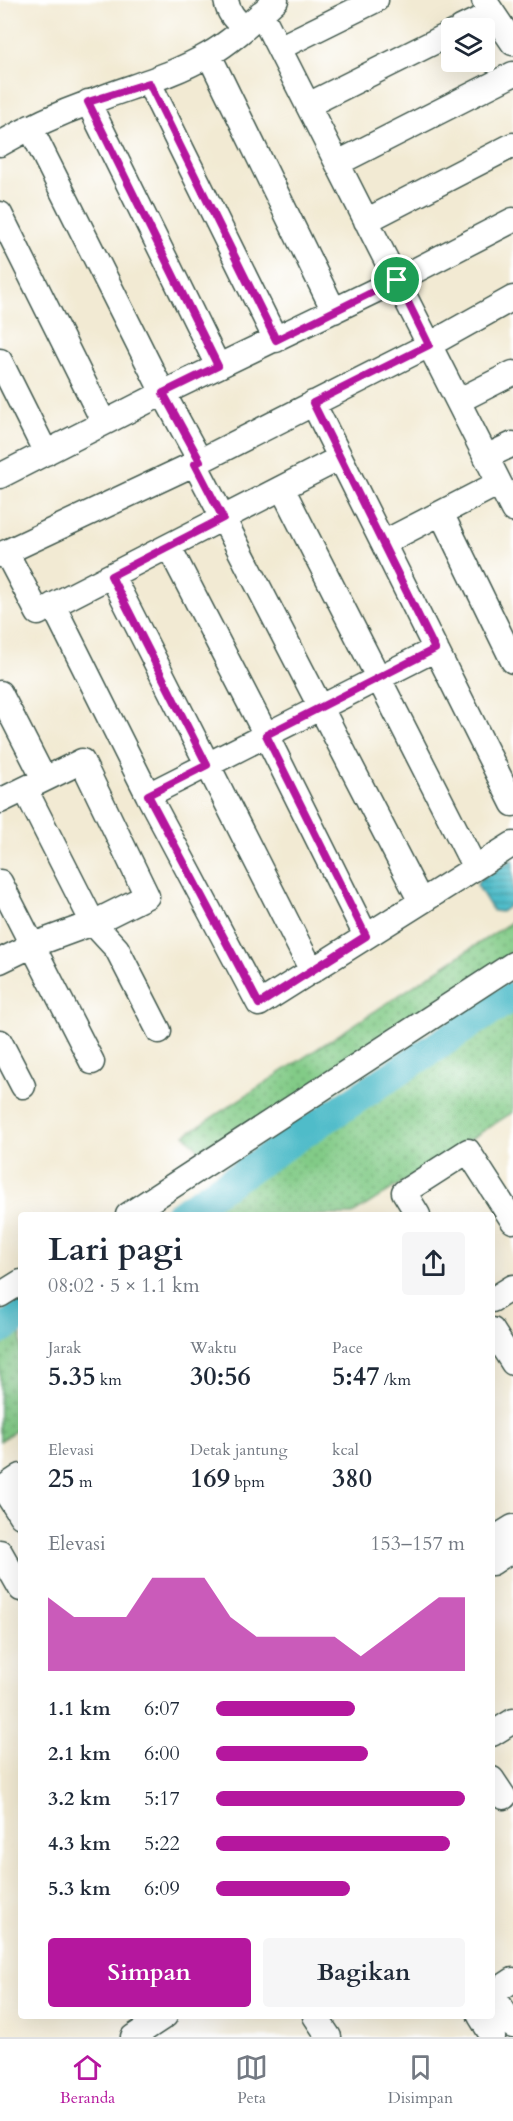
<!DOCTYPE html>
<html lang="id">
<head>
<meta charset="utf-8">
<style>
	:root { --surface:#fff; --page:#f6f6f7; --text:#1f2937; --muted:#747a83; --line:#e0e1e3; --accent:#b5179e }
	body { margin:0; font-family:Cardo,serif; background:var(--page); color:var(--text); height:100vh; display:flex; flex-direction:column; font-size:22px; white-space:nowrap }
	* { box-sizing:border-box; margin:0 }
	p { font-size:20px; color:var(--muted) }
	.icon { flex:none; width:33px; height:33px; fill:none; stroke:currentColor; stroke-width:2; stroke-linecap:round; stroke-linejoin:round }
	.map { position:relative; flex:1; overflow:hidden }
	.side { position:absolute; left:18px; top:1212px; width:477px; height:807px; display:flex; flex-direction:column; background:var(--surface); border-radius:6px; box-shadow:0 6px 24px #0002 }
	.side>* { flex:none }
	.fabs { position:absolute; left:441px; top:18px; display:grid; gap:12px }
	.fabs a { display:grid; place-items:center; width:54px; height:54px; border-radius:6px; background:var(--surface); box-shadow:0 6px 24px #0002; font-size:30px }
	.pin { position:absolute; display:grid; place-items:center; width:51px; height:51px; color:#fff; margin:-26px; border:3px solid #fff; border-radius:50%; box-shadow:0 2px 6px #0007 }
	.round { display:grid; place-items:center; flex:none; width:63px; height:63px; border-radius:6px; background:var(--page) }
	.head { display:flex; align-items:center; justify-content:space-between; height:102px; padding:0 30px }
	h1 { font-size:33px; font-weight:700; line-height:45px }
	.metrics { display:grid; grid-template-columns:repeat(3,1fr); gap:9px; height:102px; padding:6px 30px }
	.metrics div { display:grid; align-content:center }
	.metrics b { font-size:26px; font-weight:700 }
	.metrics small { font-size:16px; font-weight:400 }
	.metrics p { font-size:16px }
	.chart { height:168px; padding:12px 30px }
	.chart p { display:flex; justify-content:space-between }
	.chart svg { width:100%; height:108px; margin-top:6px; fill:var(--accent); opacity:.7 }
	.action { display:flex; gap:12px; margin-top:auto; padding:12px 30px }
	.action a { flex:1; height:69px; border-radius:6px; background:var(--accent); color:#fff; font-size:24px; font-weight:700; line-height:69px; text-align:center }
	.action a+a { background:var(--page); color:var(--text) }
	ul { padding:0 30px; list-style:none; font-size:20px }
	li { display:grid; grid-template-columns:96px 72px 1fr; align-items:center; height:45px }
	li i { height:15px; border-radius:8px; background:var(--accent) }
	.tabs { display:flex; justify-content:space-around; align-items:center; height:84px; border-top:2px solid var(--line); background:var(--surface); font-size:16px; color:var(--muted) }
	.tabs a { display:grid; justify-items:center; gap:3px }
	.tabs .current { color:var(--accent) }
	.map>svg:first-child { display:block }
</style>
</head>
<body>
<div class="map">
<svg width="513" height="2037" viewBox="0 0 513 2037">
	<defs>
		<pattern id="grass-dots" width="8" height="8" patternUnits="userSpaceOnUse" patternTransform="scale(1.5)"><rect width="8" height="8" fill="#82cb87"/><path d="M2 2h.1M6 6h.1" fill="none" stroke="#6aa66f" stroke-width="1.8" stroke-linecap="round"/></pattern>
		<pattern id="water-rules" width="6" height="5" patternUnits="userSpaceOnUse" patternTransform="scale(1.5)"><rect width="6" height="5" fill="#4fbcc9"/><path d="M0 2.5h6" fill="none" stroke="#419aa4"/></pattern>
	</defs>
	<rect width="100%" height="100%" fill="#fff"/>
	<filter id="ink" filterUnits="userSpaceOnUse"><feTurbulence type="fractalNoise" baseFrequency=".0167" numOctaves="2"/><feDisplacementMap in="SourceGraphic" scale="12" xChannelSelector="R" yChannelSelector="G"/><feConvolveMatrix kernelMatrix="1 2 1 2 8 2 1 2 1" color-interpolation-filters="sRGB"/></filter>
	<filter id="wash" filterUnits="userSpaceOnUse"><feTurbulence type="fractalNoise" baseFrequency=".008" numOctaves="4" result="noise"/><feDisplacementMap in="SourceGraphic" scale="24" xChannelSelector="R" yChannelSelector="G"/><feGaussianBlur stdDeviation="1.35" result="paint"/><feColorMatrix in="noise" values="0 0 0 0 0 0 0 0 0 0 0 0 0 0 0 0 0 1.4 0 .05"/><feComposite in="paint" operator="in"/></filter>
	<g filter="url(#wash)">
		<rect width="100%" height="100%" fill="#f2ead3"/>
		<path fill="url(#grass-dots)" stroke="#50845e" stroke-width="1.5" d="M513,921v42l-301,201 -27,-29z
			M513,996v116l-162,103h-172z
			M21,1316v111l-21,14v-111z"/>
		<path fill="url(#water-rules)" stroke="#377c7e" stroke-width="1.5" d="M513,859v44l-12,9 -8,-1 -16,-26 2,-5z"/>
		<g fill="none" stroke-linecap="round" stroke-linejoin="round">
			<path stroke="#4fbcc9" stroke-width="30" d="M179,1215l334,-219
				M0,1330l21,-14"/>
		</g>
	</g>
	<g filter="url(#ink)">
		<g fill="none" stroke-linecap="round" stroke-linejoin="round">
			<defs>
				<path id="minor" d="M226,0c2,13 9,20 19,28
					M484,0l29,43
					M261,13l252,497
					M461,28l31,-15
					M279,48l97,-48
					M209,55l125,256
					M149,83l127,257
					M88,102l130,264
					M308,105l144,-72
					M30,127l133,266 37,68
					M0,144c28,-16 57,-30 88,-41 40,-16 82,-26 120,-48 25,-14 47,-36 68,-55
					M338,163l175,-89
					M0,214l104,209
					M366,221l147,-76
					M0,361l46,92
					M458,401l55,-28
					M313,403l200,401
					M486,457l27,-13
					M340,458l-117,60 198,384
					M0,476l163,-83 234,-113 116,-60
					M282,488l193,380
					M441,513l72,148
					M383,543l116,-60
					M169,547l97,188 100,201
					M6,552l32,61 185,-95 -28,-54
					M0,555l200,-94 229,-116 84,-47
					M112,576l200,395
					M53,605l95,190 111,209 254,-160
					M0,693l44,86
					M25,789l68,134 24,26 42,82
					M148,795l288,-146
					M0,801l82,-40 65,135 -54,27 -60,22 -33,16
					M0,882l92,180
					M0,1042l23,44
					M128,1215l385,-251
					M418,1215l-14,-23 64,-41 45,70
					M0,1295l21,-13
					M492,1300l21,-13
					M492,1330l21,33
					M21,1476l-18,12 18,28
					M492,1540l21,-13
					M0,1552l21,37
					M492,1563l21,-14
					M492,1734l21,-13
					M492,1779l12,18
					M492,1993l21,33
					M492,1994l21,-14
					M315,2016l14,21
					M480,2016l13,21
					M133,2037l32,-21"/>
			</defs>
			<use href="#minor" stroke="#3f574c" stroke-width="27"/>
			<use href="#minor" stroke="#fff" stroke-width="24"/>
		</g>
	</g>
	<g fill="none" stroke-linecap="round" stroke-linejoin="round" filter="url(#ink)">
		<defs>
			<path id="route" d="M149,83l127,257 121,-60 32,65 -116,58 122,246 -169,86 100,201 -107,68 -111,-209 59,-30 -96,-189 112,-58 -28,-54 5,-3 -37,-68 55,-27 -130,-264z"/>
		</defs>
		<use href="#route" stroke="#fff" stroke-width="12"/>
		<use href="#route" stroke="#b5179e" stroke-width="8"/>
	</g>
</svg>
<div class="fabs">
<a><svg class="icon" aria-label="layers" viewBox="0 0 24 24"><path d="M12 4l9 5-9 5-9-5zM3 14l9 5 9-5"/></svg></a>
</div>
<div class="pin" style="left:397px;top:280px;background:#1e9e55"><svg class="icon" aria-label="arrive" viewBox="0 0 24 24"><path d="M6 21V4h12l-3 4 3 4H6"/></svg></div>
<section class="side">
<div class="head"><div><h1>Lari pagi</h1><p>08:02 · 5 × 1.1 km</p></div><a class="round"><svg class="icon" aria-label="share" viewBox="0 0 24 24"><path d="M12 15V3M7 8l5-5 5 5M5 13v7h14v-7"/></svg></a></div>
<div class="metrics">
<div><p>Jarak</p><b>5.35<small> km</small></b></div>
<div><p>Waktu</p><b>30:56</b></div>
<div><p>Pace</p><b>5:47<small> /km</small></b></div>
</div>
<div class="metrics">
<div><p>Elevasi</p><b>25<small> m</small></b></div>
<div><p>Detak jantung</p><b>169<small> bpm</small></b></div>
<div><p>kcal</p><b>380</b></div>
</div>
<div class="chart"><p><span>Elevasi</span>153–157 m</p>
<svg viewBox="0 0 160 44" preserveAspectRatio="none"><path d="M0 44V14L10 22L20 22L30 22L40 6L50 6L60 6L70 22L80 30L90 30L100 30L110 30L120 38L130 30L140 22L150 14L160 14V44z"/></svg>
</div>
<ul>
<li><b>1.1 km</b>6:07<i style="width:56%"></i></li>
<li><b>2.1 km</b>6:00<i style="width:61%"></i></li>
<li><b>3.2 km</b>5:17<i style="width:100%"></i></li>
<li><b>4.3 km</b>5:22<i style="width:94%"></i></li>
<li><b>5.3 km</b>6:09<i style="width:54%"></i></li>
</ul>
<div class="action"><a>Simpan</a><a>Bagikan</a></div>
</section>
</div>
<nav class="tabs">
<a class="current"><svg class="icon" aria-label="home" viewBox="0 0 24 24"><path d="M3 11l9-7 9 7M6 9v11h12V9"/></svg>Beranda</a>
<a><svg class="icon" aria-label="map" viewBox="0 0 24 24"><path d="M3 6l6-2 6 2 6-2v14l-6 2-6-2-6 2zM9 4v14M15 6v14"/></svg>Peta</a>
<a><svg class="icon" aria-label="saved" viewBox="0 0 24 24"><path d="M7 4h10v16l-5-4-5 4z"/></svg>Disimpan</a>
</nav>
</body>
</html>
